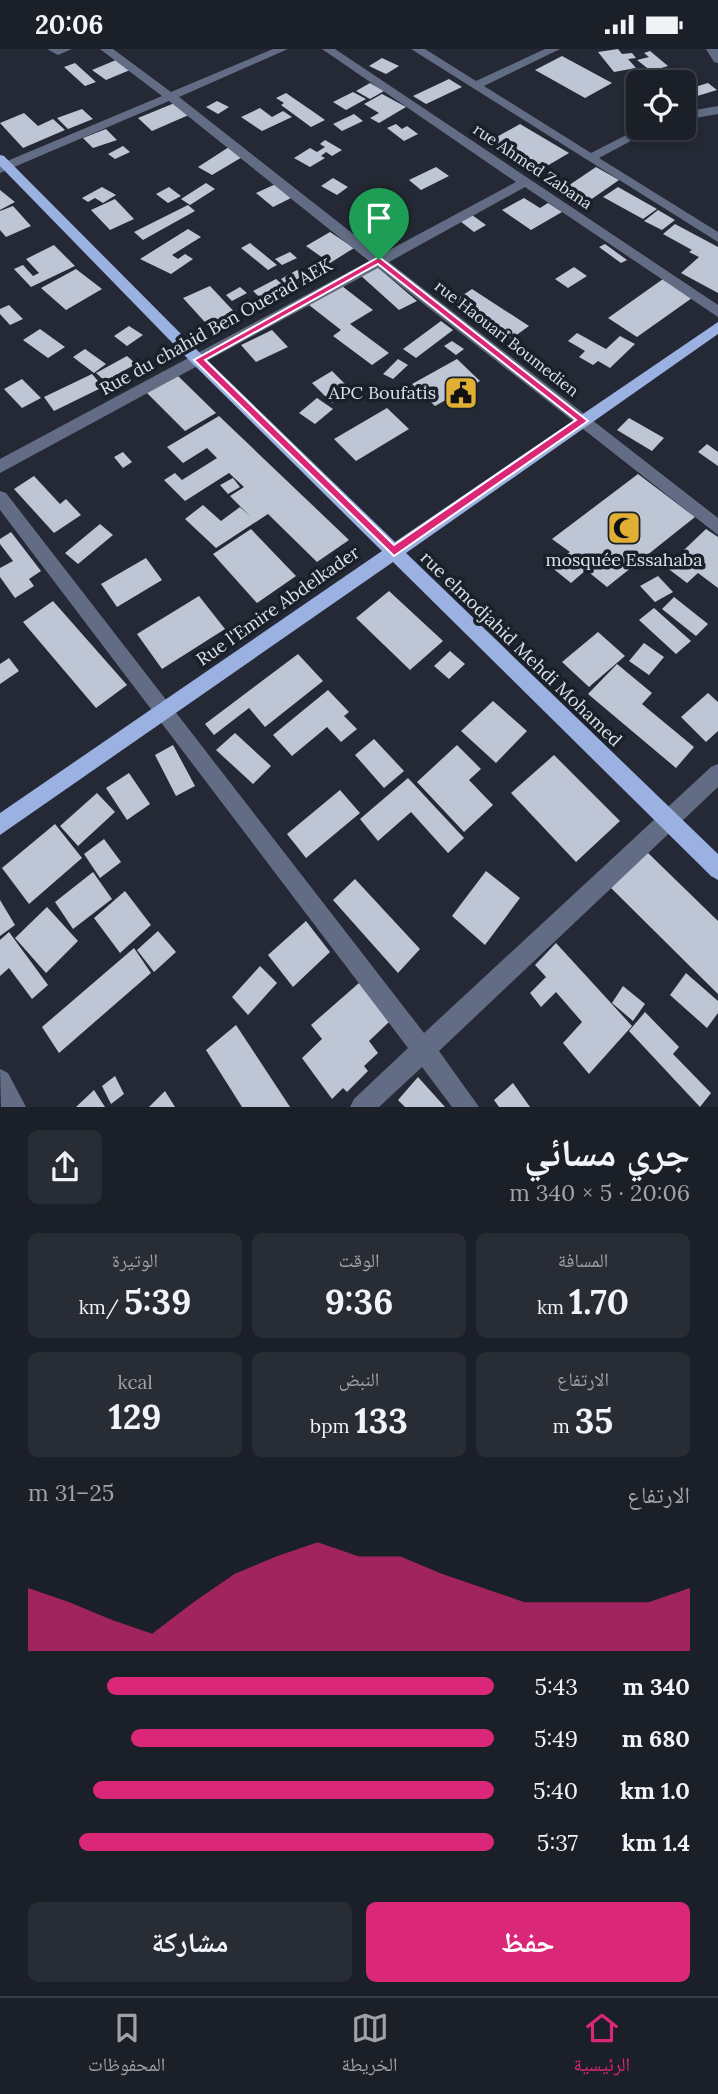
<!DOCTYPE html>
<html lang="ar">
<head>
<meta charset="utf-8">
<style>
	:root { --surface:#1b1f28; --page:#282c34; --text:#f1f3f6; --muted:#a0a2a8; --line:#393d45; --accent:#db2777 }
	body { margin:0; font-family:Lora,"Noto Naskh Arabic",serif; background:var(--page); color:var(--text); direction:rtl; height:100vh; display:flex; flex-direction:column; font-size:26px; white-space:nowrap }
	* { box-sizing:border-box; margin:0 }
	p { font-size:23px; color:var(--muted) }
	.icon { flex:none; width:38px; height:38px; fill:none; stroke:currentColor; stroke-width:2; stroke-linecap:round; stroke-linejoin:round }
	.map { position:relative; height:1058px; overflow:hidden; direction:ltr }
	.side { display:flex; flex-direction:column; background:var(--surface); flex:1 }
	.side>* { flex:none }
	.tools { position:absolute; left:626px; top:21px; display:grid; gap:14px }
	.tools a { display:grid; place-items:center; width:70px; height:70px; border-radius:10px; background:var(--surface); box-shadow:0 4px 10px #0003,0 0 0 2px var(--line); font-size:35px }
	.pin { position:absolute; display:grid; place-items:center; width:60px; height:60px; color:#fff; margin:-72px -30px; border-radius:50% 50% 50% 0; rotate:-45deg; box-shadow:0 0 7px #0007 }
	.pin .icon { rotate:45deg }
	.round { display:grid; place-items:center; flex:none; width:74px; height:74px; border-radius:10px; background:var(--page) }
	.overview { display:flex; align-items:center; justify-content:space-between; height:119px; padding:0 28px }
	h1 { font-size:38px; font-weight:800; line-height:52px }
	.stats { display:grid; grid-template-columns:repeat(3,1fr); gap:10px; height:119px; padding:7px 28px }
	.stats div { display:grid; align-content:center; border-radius:10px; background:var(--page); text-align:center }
	.stats b { font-size:35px; font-weight:800 }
	.stats small { font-size:19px; font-weight:400 }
	.stats p { font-size:19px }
	.chart { height:196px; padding:14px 28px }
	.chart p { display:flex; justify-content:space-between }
	.chart svg { width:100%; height:126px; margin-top:7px; fill:var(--accent); opacity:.7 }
	.primary-button { display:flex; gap:14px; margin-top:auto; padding:14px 28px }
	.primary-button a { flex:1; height:80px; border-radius:10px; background:var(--accent); color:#fff; font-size:28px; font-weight:800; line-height:80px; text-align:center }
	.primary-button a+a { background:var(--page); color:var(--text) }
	ul { padding:0 28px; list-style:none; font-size:23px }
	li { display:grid; grid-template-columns:112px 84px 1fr; align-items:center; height:52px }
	li i { height:18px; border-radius:9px; background:var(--accent) }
	.status { display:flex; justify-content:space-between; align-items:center; height:49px; padding:0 35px; background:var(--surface); direction:ltr }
	.status svg { height:19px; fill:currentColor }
	.menu { display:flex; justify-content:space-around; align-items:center; height:98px; border-top:2px solid var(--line); background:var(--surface); font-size:19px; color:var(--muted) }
	.menu a { display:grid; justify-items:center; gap:4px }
	.menu .on { color:var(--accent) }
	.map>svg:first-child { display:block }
</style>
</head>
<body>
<div class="status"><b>20:06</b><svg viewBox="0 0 49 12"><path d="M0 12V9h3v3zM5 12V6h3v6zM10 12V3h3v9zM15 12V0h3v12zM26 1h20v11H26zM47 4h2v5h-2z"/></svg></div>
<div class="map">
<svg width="718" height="1058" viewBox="0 0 718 1058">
	<rect width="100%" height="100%" fill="#242935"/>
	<path fill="#bec6d5" d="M618,0l4,5 10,-1 4,5 -8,1 8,9 -22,4 -16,-20z
		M650,2l18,15 -17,5 -14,-11 12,-3 -5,-4z
		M562,7l50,27 -27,15 -50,-28z
		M382,9l17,8 -13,8 -17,-8z
		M116,11l14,10 -24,10 -14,-10z
		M75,14l21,19 -11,4 -21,-19z
		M449,30l13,8 -36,17 -13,-8z
		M370,34l14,8 -14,8 -14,-8z
		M708,34l9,7 -33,10v-3l10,-3 -6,-5z
		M353,43l13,7 -20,11 -13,-8z
		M286,44l32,22 7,5 -14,7 -30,-22 3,-2 -8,-5z
		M382,45l24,13 -27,16 -9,-5 9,-5 -15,-9z
		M217,52l12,6 -11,7 -12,-7z
		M177,53l14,12 -39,17 -14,-13z
		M260,59l12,9 11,-6 9,6 -30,14 -21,-14z
		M82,60l11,10 -25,10 -11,-11z
		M24,64l14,13 15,-7 12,11 -42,18 -23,-25z
		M354,65l9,7 -21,10 -9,-7z
		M396,75l6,5 5,-3 11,8 -14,7 -17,-13z
		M520,75l49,29 -34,20 -49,-30z
		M106,80l11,11 -24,8 -10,-10z
		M325,91l17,10 -10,6 -6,-4 -5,4 4,2 -15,9 -16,-9 16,-10 7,4 8,-5 -5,-3z
		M123,97l7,6 -15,7 -7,-5z
		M229,98l15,9 -32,19 -14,-8z
		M436,118l13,9 -28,14 -12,-10z
		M596,118l23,13 -36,25 -24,-13z
		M333,129l15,9 -11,8 -16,-9z
		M206,134l9,6 -25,16 -9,-6z
		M278,134l17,13 -22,11 -17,-14z
		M102,138l14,8 -13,8 -8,-5 -7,4 -6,-4z
		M169,138l12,9 -13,7 -12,-9z
		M618,138l39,22 -14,10 -40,-22z
		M0,141l15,12 -15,8z
		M524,149l16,10 8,-5 14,9 -31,18 -29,-20z
		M115,150l19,20 -24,11 -19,-20z
		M188,156l7,6 -52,29 -9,-8z
		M13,157l18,20 -25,11 -6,-7v-19z
		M658,161l17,10 -13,10 -18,-9z
		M472,166l14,10 -12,7 -14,-11z
		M675,175l43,23v46l-37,-20 18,-16 -10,-5 3,-2 -29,-16z
		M188,180l13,8 -29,18 6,4 7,-5 8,5 -22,15 -31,-15z
		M330,183l24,16 -24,15 -24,-17z
		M250,194l27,22 -9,5 -27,-22z
		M605,195l22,16 -6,3 -22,-16z
		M54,196l21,21 -44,21 -17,-18 9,-4 10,11 6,-3 -13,-14z
		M290,203l7,6 -15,7 -7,-6z
		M376,217l41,35 -18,9 -40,-36z
		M574,218l13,9 -19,12 -13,-9z
		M76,220l26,20 -36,21 -25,-22z
		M297,221l7,5 -17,10 -6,-6z
		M276,230l13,11 -23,13 -13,-12z
		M663,230l29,19 -55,39 -29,-19z
		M210,237l30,32 -27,13 -30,-33z
		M342,237l31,24 -23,14 39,29 -17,12 -39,-29 8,-6 -32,-25z
		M240,238l7,6 -15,8 -6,-6z
		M472,240l57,37 -18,13 -57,-38z
		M9,256l14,14 -13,6 -10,-11v-5z
		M441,272l12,9 -37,28 -13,-9z
		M129,277l14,9 -16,11 -13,-10z
		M40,280l25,18 -17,11 -25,-18z
		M272,281l16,17 -32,15 -15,-17z
		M577,284l29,16 14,-13 15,8 -25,24 -12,-7 -5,4 -14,-8 6,-6 -17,-10z
		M452,292l12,8 -8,6 -12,-9z
		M85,300l21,15 -12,9 -21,-16z
		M127,307l9,8 -31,17 -9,-8z
		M398,310l10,6 -15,14 -10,-5z
		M457,310l23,22 -45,25 -23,-22z
		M332,322l20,20 -20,12 -20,-20z
		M92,325l11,13 -49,24 -10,-14z
		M177,326l39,38 -31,18 -39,-39z
		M22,330l19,19 -19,10 -18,-19z
		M317,349l16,11 -18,15 -16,-11z
		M387,359l22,21 -53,32 -22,-22z
		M219,367l130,124 -32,22 -49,-48 -52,34 -31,-29 18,-14 18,16 19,-14 11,10 -21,-21 14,-9 -15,-14 -44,28 -21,-21 11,-7 7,7 35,-22 -10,-10 -24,15 -16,-16z
		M629,369l35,20 -12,13 -35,-21z
		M707,395l11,8v14l-20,-14z
		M123,403l9,10 -9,6 -9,-11z
		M638,425l57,43 -88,70 -21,-17 -15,13 -21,-17 20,-14 -18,-13z
		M34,427l26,28 6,-5 15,16 -27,18 -40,-44z
		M233,429l7,9 -12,7 -8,-9z
		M100,475l13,11 -35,29 -13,-11z
		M251,480l45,47 -39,27 -44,-49z
		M706,480l12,8v51l-20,-15 -11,10 -21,-16z
		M11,483l30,39 -12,8 5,7 -19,12 -15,-21v-9l13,-7 -13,-17v-5z
		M146,509l16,22 -45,27 -16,-23z
		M658,527l15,16 -18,10 -15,-16z
		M389,542l54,50 -33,29 -54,-52z
		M199,547l26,33 -63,40 -25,-35z
		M674,548l34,27 -12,12 -34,-27z
		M53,552l74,84 -31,23 -73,-86z
		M654,559l37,33 -15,13 -37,-34z
		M598,583l27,24 -36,31 -27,-25z
		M644,594l20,14 -15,18 -20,-14z
		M450,602l15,13 -16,15 -15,-13z
		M298,605l25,27 -58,46 -16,-19 -35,27 -9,-11z
		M9,609l10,13 -19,13v-20z
		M617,615l35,29 -10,11 52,43 -18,21 -88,-74z
		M328,641l21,22 -5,4 13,13 -16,13 -14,-15 -35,29 -19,-21z
		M708,644l10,9v29l-12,11 -25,-25z
		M493,652l34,30 -31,32 -35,-32z
		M235,684l36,33 -18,18 -37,-34z
		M374,690l30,32 -20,17 -29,-33z
		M173,696l22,41 -19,10 -21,-41z
		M457,696l24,24 -12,11 24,25 -29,27 -47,-50z
		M554,706l66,66 -44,41 -65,-69z
		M129,724l21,31 -23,16 -21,-32z
		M408,729l56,60 -16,15 -37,-41 -33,29 -18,-22z
		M340,741l20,23 -54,45 -19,-24z
		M97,744l18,19 -37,34 -18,-20z
		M55,775l27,34 -53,46 -27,-36z
		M104,790l17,23 -21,16 -16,-24z
		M646,802l72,70v73l-107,-106z
		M486,822l34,27 -35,47 -33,-29z
		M93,823l19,27 -39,30 -18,-27z
		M355,830l65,70 -22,24 -65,-73z
		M125,842l26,34 -31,28 -26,-35z
		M0,851l15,25 -15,11z
		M47,858l31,34 -32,32 -31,-35z
		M306,872l24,31 -37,35 -25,-32z
		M158,882l18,21 -22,20 -17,-22z
		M9,883l39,53 -16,14 -23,-31 -9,8v-36z
		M556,894l76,83 -43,48 -26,-31 19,-21 -26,-30 -15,15 -11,-14 16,-16 -11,-12z
		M134,899l17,25 -92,80 -17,-26z
		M260,917l17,17 -29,32 -16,-18z
		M686,924l32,28v12l-11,15 -37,-33z
		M359,934l30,39 -20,19 9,12 -14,13 4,5 -21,21 -4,-4 -11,11 -30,-41 20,-19 -11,-14z
		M623,937l22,18 -12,17 -21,-18z
		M645,963l34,35 -6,7 38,39 -11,14 -71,-76z
		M236,976l54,82h-48l-36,-57z
		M115,1027l9,18 -13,10 -9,-18z
		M418,1028l27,30h-40l-7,-7z
		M513,1034l17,24h-31l-5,-7z
		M94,1041l11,17h-29z
		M165,1042l10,16h-26z"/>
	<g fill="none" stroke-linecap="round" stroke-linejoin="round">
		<path fill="#626d85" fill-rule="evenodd" d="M47,0h25l-14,6z
			M100,0h13l58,43 102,-43h15l-109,48 201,158 136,-73 -194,-133h13l383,256v12l-193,-130 -136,75 329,256v17l-340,-267 -378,205v-14l369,-198 -200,-160 -169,72v-9l162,-68z
			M411,0h14l51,32 69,-32h15l-76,37 107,67 49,-25h15l-56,30 119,74v10z
			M706,0h12v14l-4,-1z
			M718,57v8l-34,6v-8z
			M0,442l6,2 418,540 287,-266 7,-3v23l-279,264 40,56h-27l-30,-40 -43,40h-29l4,-8 54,-51 -408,-538z
			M0,1020l8,4 18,34h-25z"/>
		<path fill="#9ab1e2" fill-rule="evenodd" d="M0,106l4,1 199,200 192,186 323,-220v12l-312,219 312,301v26l-7,-4 -318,-314 -393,273v-22l382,-262 -189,-187 -193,-198z"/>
	</g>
	<path fill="#db2777" stroke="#fff" stroke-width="2" fill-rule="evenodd" d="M379,208l209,164 -194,135 -200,-196zM378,215l198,156 -182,125 -189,-185z"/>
	<defs>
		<symbol id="civic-square" viewBox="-11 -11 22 22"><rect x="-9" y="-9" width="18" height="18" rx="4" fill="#e1af34" stroke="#1a202a"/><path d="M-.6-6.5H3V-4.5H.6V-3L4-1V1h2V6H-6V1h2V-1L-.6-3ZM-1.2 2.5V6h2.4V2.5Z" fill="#111"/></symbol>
		<symbol id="mosque-square" viewBox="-11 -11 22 22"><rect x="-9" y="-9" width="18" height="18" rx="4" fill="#e1af34" stroke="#1a202a"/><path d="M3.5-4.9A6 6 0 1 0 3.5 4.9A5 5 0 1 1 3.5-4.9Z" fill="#111"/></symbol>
	</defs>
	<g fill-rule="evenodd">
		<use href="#civic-square" x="442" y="325" width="38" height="38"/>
		<use href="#mosque-square" x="605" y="460" width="38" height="38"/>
	</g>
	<g text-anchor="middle" stroke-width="7" stroke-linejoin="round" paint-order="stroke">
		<g font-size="16" fill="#dce0e7" stroke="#1a202a">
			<text transform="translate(533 117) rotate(34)" y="6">rue Ahmed Zabana</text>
			<text transform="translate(507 289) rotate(38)" y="6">rue Haouari Boumedien</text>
		</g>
		<g font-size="18" fill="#dce0e7" stroke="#1a202a">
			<text transform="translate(216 278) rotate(-29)" y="6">Rue du chahid Ben Ouerad AEK</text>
			<text transform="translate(278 557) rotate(-35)" y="6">Rue l'Emire Abdelkader</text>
			<text transform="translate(521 600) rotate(44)" y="6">rue elmodjahid Mehdi Mohamed</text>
		</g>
		<g font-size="18" fill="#dce0e7" stroke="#1a202a" text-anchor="end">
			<text x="436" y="350">APC Boufatis</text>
			<text x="624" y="517" text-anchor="middle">mosquée Essahaba</text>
		</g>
	</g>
</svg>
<div class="tools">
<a><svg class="icon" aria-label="locate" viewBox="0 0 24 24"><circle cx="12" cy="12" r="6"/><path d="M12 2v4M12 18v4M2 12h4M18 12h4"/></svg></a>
</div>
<div class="pin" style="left:379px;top:211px;background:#1e9e55"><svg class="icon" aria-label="arrive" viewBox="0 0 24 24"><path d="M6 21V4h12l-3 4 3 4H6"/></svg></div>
</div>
<section class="side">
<div class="overview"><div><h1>جري مسائي</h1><p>20:06 · 5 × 340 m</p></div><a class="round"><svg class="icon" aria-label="share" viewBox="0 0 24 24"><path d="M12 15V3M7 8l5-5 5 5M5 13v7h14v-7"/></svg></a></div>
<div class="stats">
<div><p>المسافة</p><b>1.70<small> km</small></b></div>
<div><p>الوقت</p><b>9:36</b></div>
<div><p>الوتيرة</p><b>5:39<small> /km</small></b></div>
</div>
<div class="stats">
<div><p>الارتفاع</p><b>35<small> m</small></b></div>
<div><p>النبض</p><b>133<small> bpm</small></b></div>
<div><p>kcal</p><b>129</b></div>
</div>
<div class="chart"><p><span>الارتفاع</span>25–31 m</p>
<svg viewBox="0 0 160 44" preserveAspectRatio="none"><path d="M0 44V22L10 27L20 33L30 38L40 27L50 17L60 11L70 6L80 11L90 11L100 17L110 22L120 27L130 27L140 27L150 27L160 22V44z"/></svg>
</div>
<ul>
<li><b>340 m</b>5:43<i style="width:83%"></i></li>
<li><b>680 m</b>5:49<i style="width:78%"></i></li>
<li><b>1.0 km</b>5:40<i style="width:86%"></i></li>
<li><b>1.4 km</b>5:37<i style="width:89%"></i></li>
</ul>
<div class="primary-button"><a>حفظ</a><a>مشاركة</a></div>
</section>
<nav class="menu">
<a class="on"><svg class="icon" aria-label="home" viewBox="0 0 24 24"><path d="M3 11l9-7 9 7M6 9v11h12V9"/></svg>الرئيسية</a>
<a><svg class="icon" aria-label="map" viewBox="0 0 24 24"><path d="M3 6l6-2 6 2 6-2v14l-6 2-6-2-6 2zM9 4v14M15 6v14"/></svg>الخريطة</a>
<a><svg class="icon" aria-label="saved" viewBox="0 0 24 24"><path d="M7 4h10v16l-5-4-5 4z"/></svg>المحفوظات</a>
</nav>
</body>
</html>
